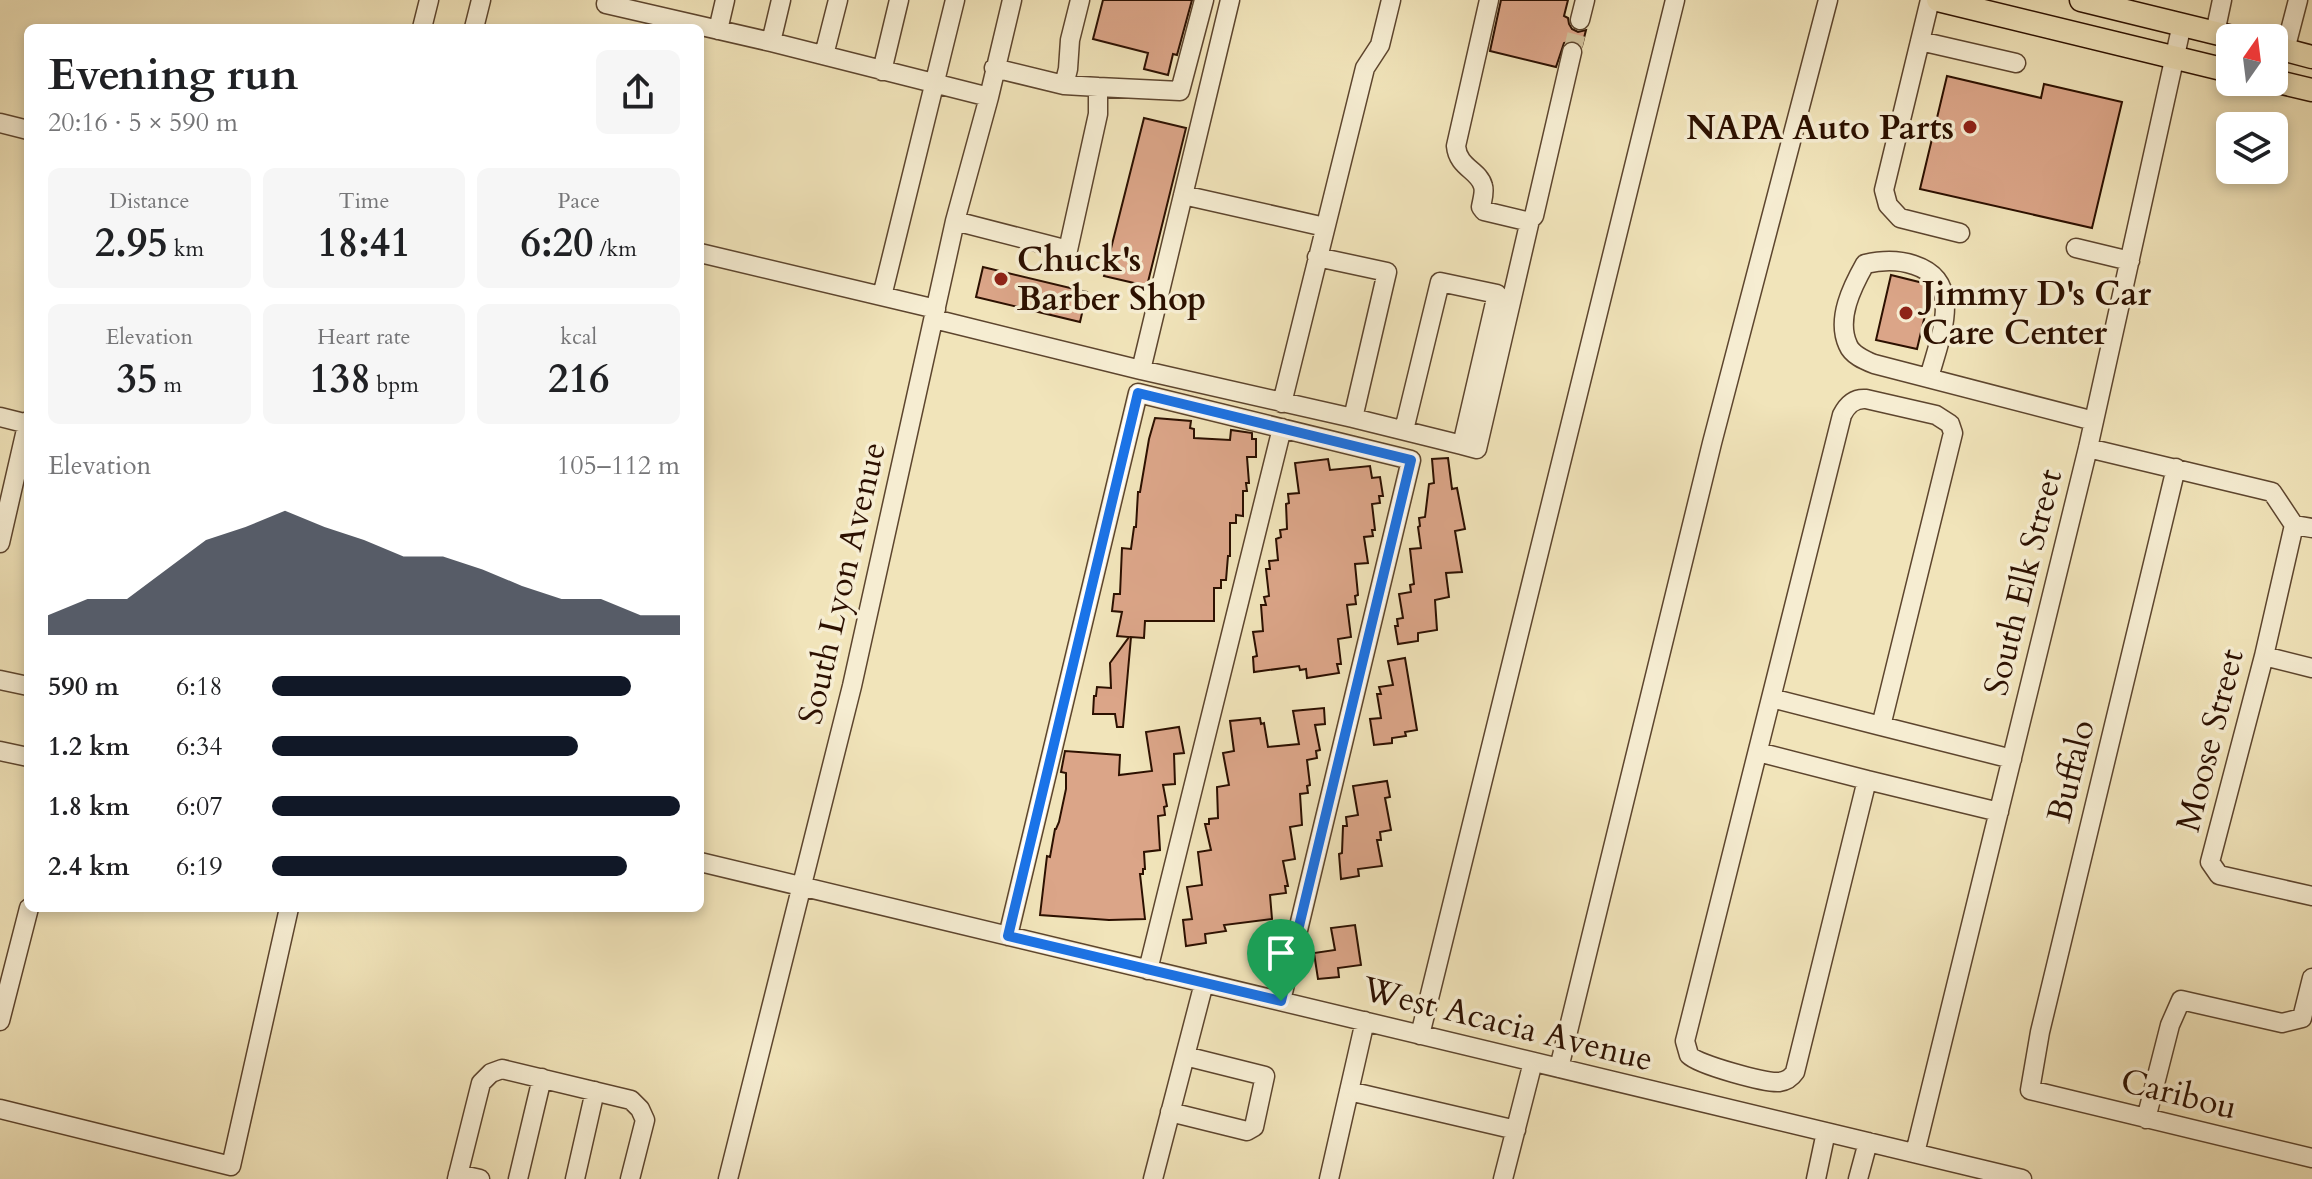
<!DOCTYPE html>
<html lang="en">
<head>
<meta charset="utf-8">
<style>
	:root { --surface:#fff; --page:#f6f6f6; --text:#202124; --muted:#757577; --accent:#111827 }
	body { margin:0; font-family:Cardo,serif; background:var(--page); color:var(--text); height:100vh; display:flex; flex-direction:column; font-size:30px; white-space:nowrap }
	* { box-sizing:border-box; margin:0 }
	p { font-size:26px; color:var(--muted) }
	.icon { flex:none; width:44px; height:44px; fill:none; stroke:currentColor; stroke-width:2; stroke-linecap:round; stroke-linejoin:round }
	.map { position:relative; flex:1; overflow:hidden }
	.details { position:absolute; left:24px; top:24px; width:680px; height:888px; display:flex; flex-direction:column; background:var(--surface); border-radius:12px; box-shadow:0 4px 12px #0003 }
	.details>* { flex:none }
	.needle { width:52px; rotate:14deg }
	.fabs { position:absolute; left:2216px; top:24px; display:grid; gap:16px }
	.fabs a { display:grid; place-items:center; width:72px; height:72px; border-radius:12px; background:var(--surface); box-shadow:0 4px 12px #0003; font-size:40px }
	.pin { position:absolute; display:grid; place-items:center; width:68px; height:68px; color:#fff; margin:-82px -34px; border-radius:50% 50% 50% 0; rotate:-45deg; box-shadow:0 0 8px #0007 }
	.pin .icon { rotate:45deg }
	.round { display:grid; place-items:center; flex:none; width:84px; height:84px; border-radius:12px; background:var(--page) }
	.headline { display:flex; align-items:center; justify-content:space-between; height:136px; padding:0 24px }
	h1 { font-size:44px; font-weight:600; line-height:60px }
	.figures { display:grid; grid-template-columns:repeat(3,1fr); gap:12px; height:136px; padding:8px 24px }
	.figures div { display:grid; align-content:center; border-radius:12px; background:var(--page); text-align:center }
	.figures b { font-size:40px; font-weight:600 }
	.figures small { font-size:22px; font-weight:400 }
	.figures p { font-size:22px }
	.chart { height:224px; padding:16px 24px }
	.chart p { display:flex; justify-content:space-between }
	.chart svg { width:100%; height:144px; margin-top:8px; fill:var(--accent); opacity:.7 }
	ul { padding:0 24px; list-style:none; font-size:26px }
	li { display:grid; grid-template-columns:128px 96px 1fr; align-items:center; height:60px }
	li i { height:20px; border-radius:10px; background:var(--accent) }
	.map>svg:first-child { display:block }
</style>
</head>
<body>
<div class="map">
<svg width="2312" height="1179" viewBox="0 0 2312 1179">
	<rect width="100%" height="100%" fill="#f1e4ba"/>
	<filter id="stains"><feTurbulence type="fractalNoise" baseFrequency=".0025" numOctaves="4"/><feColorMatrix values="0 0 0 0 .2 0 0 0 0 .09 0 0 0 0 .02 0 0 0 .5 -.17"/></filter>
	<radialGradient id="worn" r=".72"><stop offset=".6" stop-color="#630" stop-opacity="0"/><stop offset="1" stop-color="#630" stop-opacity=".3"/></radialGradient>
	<path fill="#dba588" stroke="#2c1000" stroke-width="2" d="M1103,0h89l-15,55 -4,-1 -5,21 -24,-6 4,-16 -55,-14z
		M1501,0h67l-4,16 4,2 1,6 3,5 6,3 8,-2 -4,16 -8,-6 -10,3 -8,24 -66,-16z
		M1947,76l94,22 3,-14 78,18 -30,126 -172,-39z
		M1144,118l42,10 -39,158 -43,-10z
		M983,267l104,25 -7,30 -104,-25z
		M1891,275l32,8 6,7 1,4 -13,55 -41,-9z
		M1155,418l36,3 -1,7 4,1v9l36,2 1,-10 21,3v6h4v18h-9l2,26h-3l1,8h-4v25l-7,-1v8h-6v33h-2l-2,24h-5v8h-7v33h-69l-1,17 -13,-1 -8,90h-6l-2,-13h-22l1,-18h2l1,-9 14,1 -1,-25 19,-26 -12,-1 5,-24 -10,-1 2,-17h6l2,-46 9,1 3,-22h2l2,-35h2l9,-53z
		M1448,458l4,31 5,-1 8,41 -10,2 7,41 -16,1 3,24 -14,3 2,30 -19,3v8l-20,3 -3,-18h3l-1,-7 6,-1 -4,-24 12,-2 -1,-7 4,-1 -4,-35 11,-1 -3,-21 2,-1 -1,-8 6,-1 4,-33 5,-1 -2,-24z
		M1328,459l2,11 40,-4 2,12 8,-1 3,19h-4l1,7 -8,1 3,26h-3l1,6 -9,1 4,26 -13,1 3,31 -3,1 1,8 -9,1 4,32 -13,2 3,25h-4l2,9 -32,5 -1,-9 -6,1 -1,-4 -45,6 -1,-15 4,-1 -4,-24 10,-1 -2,-26h5l-2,-8 5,-1 -3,-27h4l-1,-8 9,-1 -2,-21 5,-2 -1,-7 7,-1 -1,-25 3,-1 -1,-9 11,-1 -4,-30z
		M1405,658l12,72 -12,2 1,4 -14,2v5l-18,2 -4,-26 11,-1 -4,-24h4l-2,-7 14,-2 -5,-24z
		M1324,708l1,16 -10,1 5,25 -4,1 1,7 -10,2 3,25 -3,1 1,7 -8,1 2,31 -12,2 5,32 -12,2 5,25h-3l1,7 -16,2 2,24 -48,6 2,6 -21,3 1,9 -20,3 -3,-26 9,-1 -5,-32 15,-2 -4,-33 13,-2 -6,-26h4v-5l9,-1 -1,-31 12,-2 -6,-32 11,-2 -4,-30 30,-3 1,6 3,-1 4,24 31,-3 -6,-33z
		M1179,727l5,26 -10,1 1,30 -12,1 4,21 -3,1 1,8 -7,1 2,34 -16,2 1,17h-2v5h-3l5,45 -36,1 -69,-5 7,-59 3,1 5,-28h1l3,-7 7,-33v-16l-5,-1 4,-21 55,4 -1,20 33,-4 -6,-39z
		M1387,781l3,16 -5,1 6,32 -11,2 1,8h-4l5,26 -24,3 1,7 -18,3 -2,-25 3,-1 1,-27h4l-1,-9 12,-2 -5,-29z
		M1355,925l6,40 -23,3 1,9 -21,2 -4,-26 21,-3 -4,-22z"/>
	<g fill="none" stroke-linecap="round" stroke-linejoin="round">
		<path stroke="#d3c49e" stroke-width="18" stroke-dasharray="18 9" stroke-linecap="butt" d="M1572,52l8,-32"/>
		<defs>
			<path id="minor" d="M607,0l-1,4 165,38 218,55
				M1489,0l-33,146c2,22 23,24 27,40 2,6 -1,15 -2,21l3,4 42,10 4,-1 4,-4 38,-164
				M1930,0l-46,190 4,15 12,13 60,15
				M1580,20l5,-20
				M422,28l7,-28
				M474,28l7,-28
				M718,30l7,-30
				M2215,33l7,-33
				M1920,41l96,22
				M771,42l10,-42
				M2285,50l13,-50
				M824,55l14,-55
				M882,71l17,-71
				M1064,85l4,-16 2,-29 10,-40
				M1098,87l82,4 24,-91
				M0,123l28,7
				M1183,195l142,32
				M955,221l113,29 30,-136v-27l-34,-2 -70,-17
				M2076,248l54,13
				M700,253l236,56
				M882,296l73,-296
				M934,319l207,51 89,-370
				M1141,370l212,48 34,-146 -70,-15
				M1929,378c10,-39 37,-96 -15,-113 -17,-6 -32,-5 -49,-1 -13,23 -29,55 -17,81 4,10 16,15 26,19l220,57
				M1282,403l83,-335 15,-23 11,-45
				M0,417l28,7
				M1353,418l109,27 35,-151 -57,-12 -36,148
				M1462,445l15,4 53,-229
				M2088,448l184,44 22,33 18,3
				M2176,468l-136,564 -10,58 282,68
				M2294,525l-30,131 -54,206 9,13 93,21
				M0,543l28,-122
				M2264,656l48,12
				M0,680l28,6
				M1771,698l110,28
				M0,751l28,6
				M1758,752l109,28
				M1999,812l-132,-32 -72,292c-4,6 -8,9 -16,10 -14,1 -80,-17 -90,-27l-4,-14 157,-626c5,-10 12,-17 24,-16l70,16 14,9 3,9 -72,293 131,33
				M700,862l1322,317
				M1008,936l130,-543 273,67 -130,541
				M1148,970l134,-542
				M0,1021l29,-113
				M1420,1035l255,-1035
				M1559,1068l153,-625 116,-443
				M1349,1091l167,39
				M0,1109l231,57 58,-258
				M1170,1112l77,19 7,-4 11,-51 -80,-20
				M2146,1119l24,-94 11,-25 101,23 20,-5 10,-40
				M1915,1153l173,-705 94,-424
				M458,1174l22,5
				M457,1179l24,-96 10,-10 11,-4 129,31 9,9 5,11 -15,59
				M518,1179l24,-101
				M575,1179l20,-88
				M728,1179l124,-493 103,-465 34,-124 23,-97
				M1153,1179l51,-196
				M1329,1179l36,-158
				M1503,1179l30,-117
				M1816,1179l10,-47
				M1858,1179l10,-37"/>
			<path id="major" d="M1938,0l292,71
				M2081,0l155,38
				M2274,47l38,10
				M2274,81l38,9"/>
		</defs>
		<use href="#minor" stroke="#5d452e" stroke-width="21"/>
		<use href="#major" stroke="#2c1000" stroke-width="25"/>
		<use href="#minor" stroke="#f6edd2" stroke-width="18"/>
		<use href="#major" stroke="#f1e4ba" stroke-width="22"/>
	</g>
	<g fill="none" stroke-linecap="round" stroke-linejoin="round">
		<defs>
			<path id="route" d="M1138,393l273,67 -130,541 -273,-65z"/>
		</defs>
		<use href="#route" stroke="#fff" stroke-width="16"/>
		<use href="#route" stroke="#1a73e8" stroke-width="10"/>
	</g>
	<g fill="#8f2418" stroke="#f6edd2" stroke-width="3">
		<circle cx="1970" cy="127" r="8"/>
		<circle cx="1001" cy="279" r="8"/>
		<circle cx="1906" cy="313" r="8"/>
	</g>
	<g text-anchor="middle" stroke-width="7" stroke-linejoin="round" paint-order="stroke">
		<g font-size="34" font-weight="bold" fill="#2c1000" stroke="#f6edd2" text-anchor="start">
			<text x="1954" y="139" text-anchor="end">NAPA Auto Parts</text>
			<text x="1017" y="271">Chuck's<tspan x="1017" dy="39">Barber Shop</tspan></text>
			<text x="1922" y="305">Jimmy D's Car<tspan x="1922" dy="39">Care Center</tspan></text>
		</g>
		<g font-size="34" fill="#2c1000" stroke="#f6edd2">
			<text transform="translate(2022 582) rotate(-76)" y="12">South Elk Street</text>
			<text transform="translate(841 583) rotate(-77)" y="12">South Lyon Avenue</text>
			<text transform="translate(2209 740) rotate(-76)" y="12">Moose Street</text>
			<text transform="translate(2070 771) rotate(-76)" y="12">Buffalo</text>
			<text transform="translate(1508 1023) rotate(14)" y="12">West Acacia Avenue</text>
			<text transform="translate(2179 1093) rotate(14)" y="12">Caribou</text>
		</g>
	</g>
	<rect width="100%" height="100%" filter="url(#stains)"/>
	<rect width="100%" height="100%" fill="url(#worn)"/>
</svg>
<div class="fabs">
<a><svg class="needle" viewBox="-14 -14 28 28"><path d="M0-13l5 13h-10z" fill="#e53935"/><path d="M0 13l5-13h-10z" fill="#757577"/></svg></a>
<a><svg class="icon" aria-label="layers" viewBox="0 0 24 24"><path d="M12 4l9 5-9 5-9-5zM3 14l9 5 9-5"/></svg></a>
</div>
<div class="pin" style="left:1281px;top:1001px;background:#1e9e55"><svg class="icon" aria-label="arrive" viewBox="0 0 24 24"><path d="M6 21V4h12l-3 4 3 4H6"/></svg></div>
<section class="details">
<div class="headline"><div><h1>Evening run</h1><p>20:16 · 5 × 590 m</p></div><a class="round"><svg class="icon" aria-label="share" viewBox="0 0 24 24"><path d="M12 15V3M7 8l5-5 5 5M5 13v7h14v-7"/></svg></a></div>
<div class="figures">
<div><p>Distance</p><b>2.95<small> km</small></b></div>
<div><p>Time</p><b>18:41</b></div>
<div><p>Pace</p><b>6:20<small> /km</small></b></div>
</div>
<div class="figures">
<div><p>Elevation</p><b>35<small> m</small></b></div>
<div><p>Heart rate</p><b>138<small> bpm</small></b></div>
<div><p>kcal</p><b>216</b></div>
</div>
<div class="chart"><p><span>Elevation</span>105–112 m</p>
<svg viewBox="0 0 160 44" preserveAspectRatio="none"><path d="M0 44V38L10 33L20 33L30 24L40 15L50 11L60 6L70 11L80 15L90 20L100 20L110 24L120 29L130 33L140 33L150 38L160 38V44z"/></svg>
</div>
<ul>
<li><b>590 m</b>6:18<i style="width:88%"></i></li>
<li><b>1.2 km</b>6:34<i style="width:75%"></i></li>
<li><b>1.8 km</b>6:07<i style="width:100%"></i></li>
<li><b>2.4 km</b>6:19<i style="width:87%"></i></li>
</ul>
</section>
</div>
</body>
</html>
